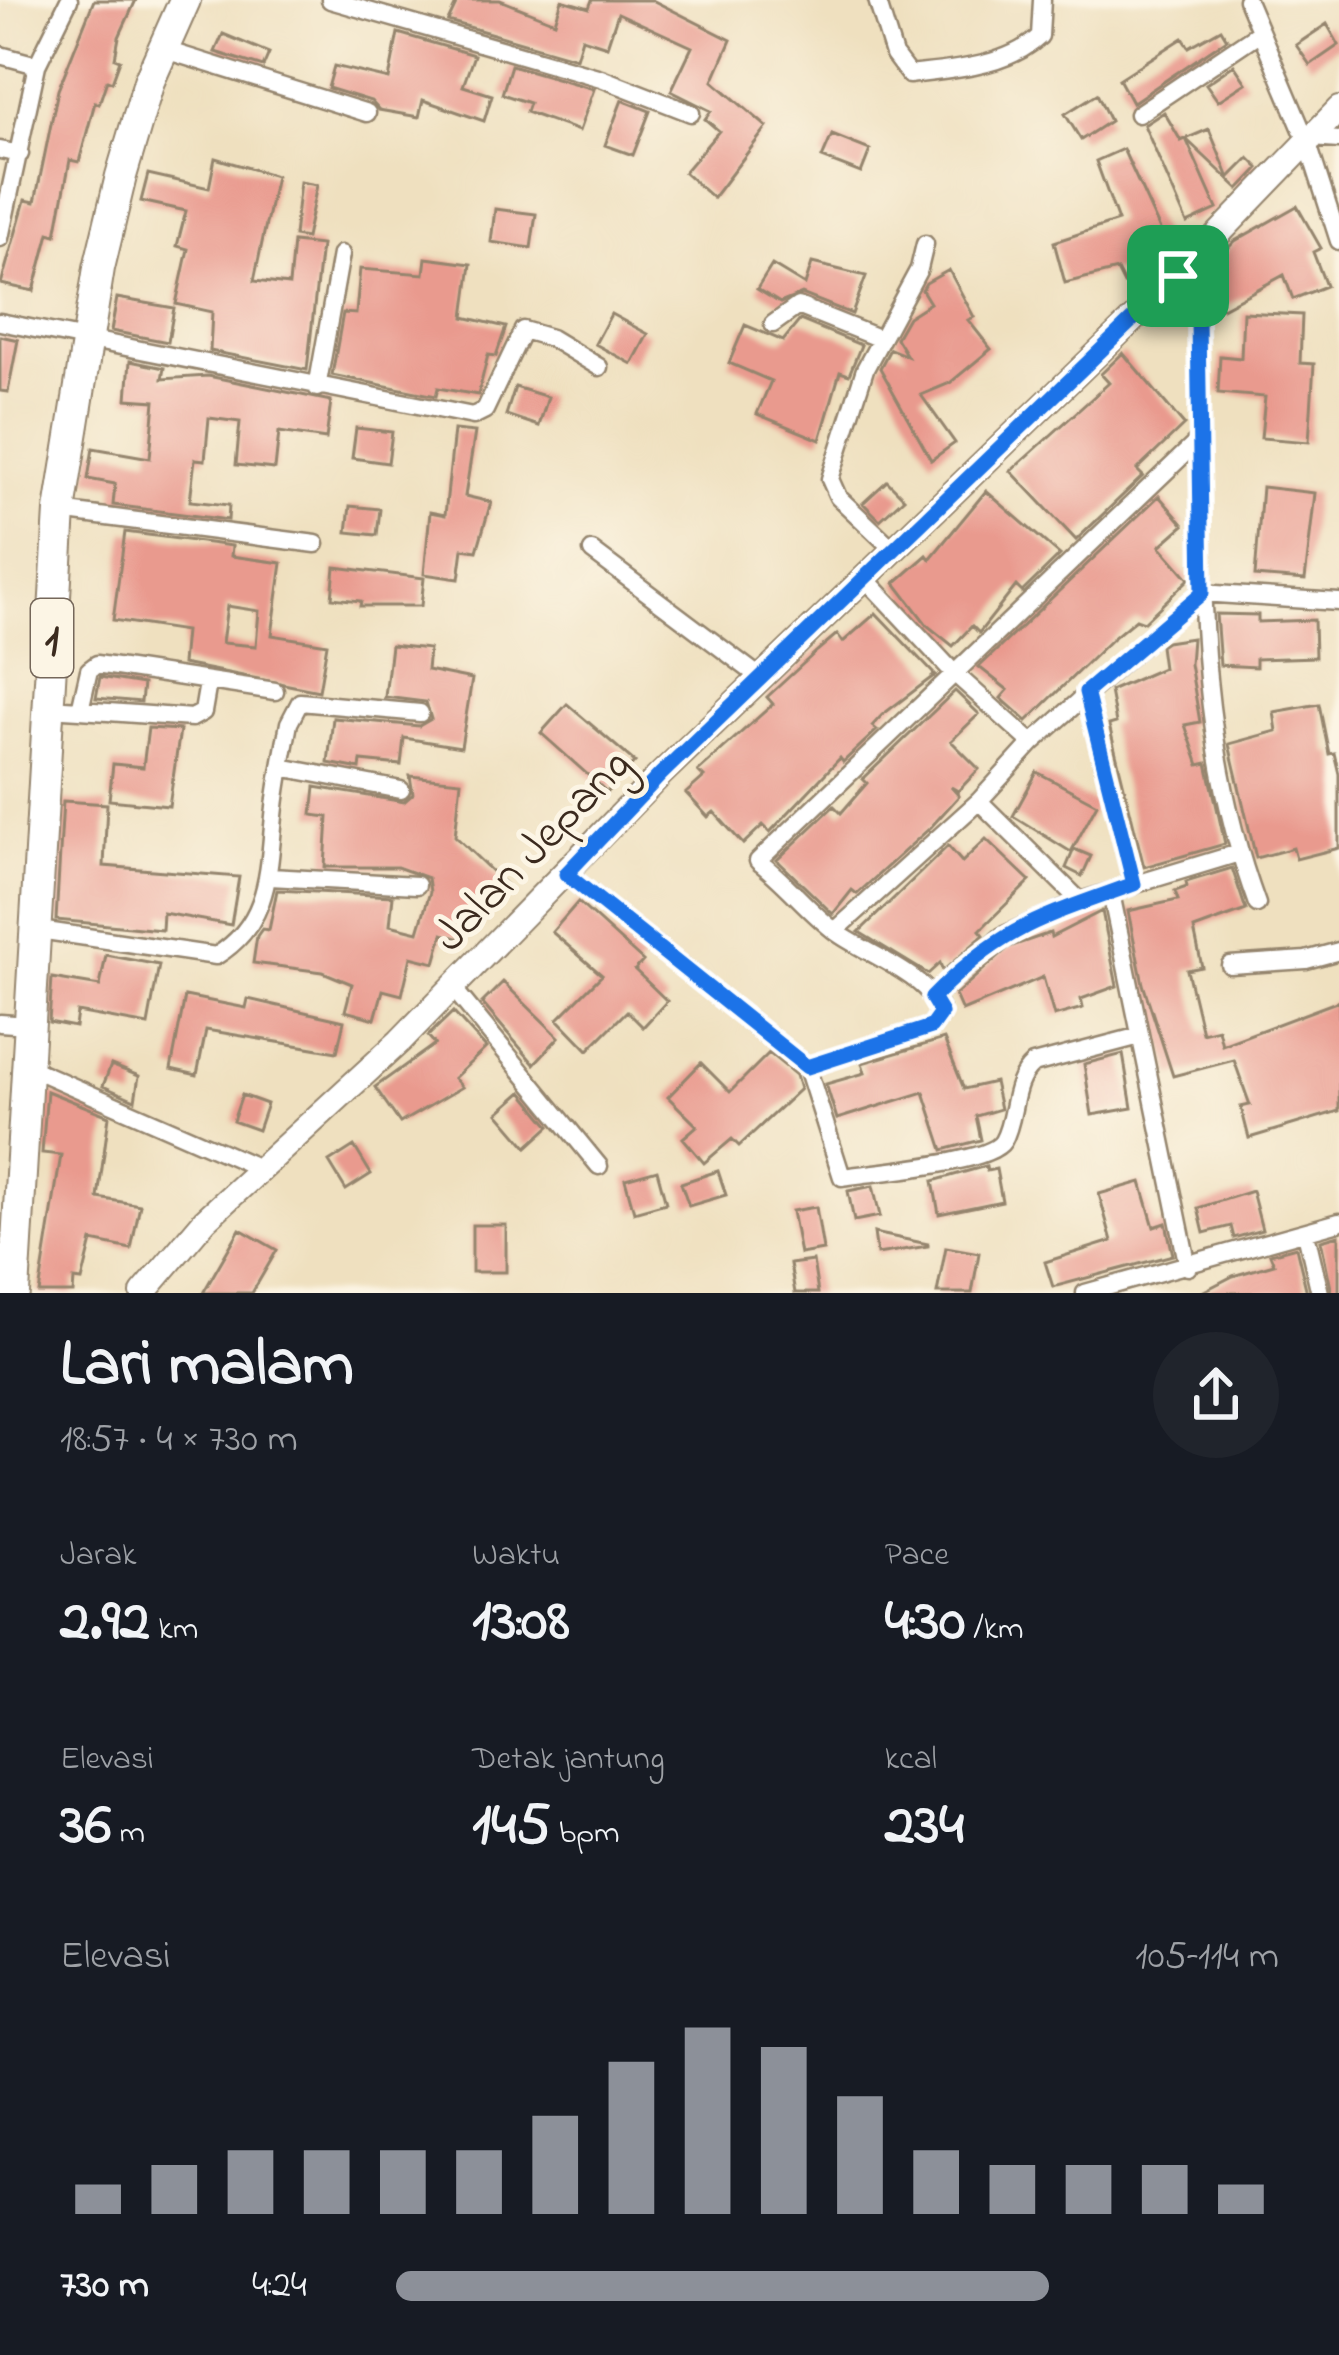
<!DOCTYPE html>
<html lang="id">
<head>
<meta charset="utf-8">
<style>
	:root { --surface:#171b24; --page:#20242c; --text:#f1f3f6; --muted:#9ea1a6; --accent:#8c9099 }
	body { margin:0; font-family:"Indie Flower",sans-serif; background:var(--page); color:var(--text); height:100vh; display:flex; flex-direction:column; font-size:45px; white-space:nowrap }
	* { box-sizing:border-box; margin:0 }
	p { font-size:39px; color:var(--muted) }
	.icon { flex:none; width:66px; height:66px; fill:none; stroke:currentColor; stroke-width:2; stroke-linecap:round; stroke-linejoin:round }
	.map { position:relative; height:1293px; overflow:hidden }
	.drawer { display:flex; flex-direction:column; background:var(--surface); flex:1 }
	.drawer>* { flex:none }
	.pin { position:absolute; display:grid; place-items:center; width:102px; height:102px; color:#fff; margin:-51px; border-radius:24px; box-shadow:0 6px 18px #0006 }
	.round { display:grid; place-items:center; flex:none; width:126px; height:126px; border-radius:63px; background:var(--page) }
	.headline { display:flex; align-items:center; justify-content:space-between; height:204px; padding:0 60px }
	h1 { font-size:66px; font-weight:700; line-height:90px }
	.metrics { display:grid; grid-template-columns:repeat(3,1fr); gap:18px; height:204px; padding:12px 60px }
	.metrics div { display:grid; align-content:center }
	.metrics b { font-size:60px; font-weight:700 }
	.metrics small { font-size:33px; font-weight:400 }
	.metrics p { font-size:33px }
	.chart { height:336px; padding:24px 60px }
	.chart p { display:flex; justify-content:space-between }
	.chart svg { width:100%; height:216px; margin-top:12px; stroke:var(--accent); stroke-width:6 }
	ul { padding:0 60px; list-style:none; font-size:39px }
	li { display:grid; grid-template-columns:192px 144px 1fr; align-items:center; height:90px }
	li i { height:30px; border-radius:15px; background:var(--accent) }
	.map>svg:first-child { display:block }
</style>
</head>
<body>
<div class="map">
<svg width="1339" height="1293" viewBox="0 0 1339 1293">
	<rect width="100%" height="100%" fill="#fcf5e5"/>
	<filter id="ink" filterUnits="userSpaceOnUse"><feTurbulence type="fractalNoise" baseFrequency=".00833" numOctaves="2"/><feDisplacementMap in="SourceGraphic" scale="24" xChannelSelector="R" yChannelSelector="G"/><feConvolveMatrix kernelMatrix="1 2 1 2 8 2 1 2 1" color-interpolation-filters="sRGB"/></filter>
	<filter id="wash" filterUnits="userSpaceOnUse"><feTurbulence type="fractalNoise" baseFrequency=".004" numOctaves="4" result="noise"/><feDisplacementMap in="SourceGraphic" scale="48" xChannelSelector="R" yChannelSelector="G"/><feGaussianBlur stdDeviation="2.7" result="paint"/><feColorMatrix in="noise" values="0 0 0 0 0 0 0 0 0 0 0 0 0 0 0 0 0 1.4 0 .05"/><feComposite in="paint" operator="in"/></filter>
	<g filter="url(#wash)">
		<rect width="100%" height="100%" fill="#efe0bf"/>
		<g id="blocks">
			<path fill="#e99a8e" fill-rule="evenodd" d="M94,0h42l-17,37 -4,21 5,2 -8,22 -5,-2 -8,24 -4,-2 -16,60 -9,-2 -14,75 -7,-2 -15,58 -33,-7 24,-84 10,2 23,-112z
				M458,0h42l55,22 7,-22 27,8 3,-8h60l79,40 -18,41 54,46 -54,71 -29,-26 35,-41 -14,-12 6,-8 -40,-20 21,-44 -74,-34 -11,33 -25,-8 -6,20 -128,-37z
				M1327,24l12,21 -29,20 -14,-20z
				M1221,29l6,10 -95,64 -13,-24 64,-41 6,9z
				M398,33l76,22 -11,31 29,9 -8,26 -61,-21 -4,17 -40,-7 -8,-9 -43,-13 6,-22 55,13z
				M223,34l46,19 -6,14 -48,-15z
				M511,65l83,24 -15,42 -53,-19 3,-9 -27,-9z
				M1234,65l12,18 -28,18 -12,-17z
				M1097,94l13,27 -29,19 -16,-26z
				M622,100l28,11 -17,44 -28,-10z
				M1164,112l17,29 28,-12 20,49 20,-20 10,10 -20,21 -53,-50 31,70 -30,14 -43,-98z
				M832,135l38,15 -9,23 -39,-15z
				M1123,149l45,98 -25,13 6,11 -25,13 -7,-14 -52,13 -11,-41 64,-21 -22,-60z
				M215,158l61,18 -22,105 35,4 4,-43 28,3 -14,125 -97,-19 2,-39 -36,-8 12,-55 -11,-3 9,-35 -45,-10 7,-27 61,14z
				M300,182l17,3 -11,53 -12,-2z
				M1297,206l24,42 -8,4 13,34 -33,13 -9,-24 -62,33 -23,-30 36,-37z
				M495,209l41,5 -5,34 -40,-6z
				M426,258l45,6 -7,53 42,10 -10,29 -8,-1 -10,40 -40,-7 -2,8 -104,-21 11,-62 13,1 4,-45 64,5z
				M812,263l54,13 -14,38 -50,-20 -22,9 -23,-14 15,-24 33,20z
				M949,270l25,47 -6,3 23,29 -41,34 -29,12 34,48 -24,17 -51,-92 10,-19 17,7 -11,-18 12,-21 22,-14 -8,-13 4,-7z
				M117,298l57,10 -6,34 -57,-11z
				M1243,312l59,3 -2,48 14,1 -5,78 -48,-4 4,-41 -47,-4 2,-37 21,2z
				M611,314l37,20 -16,30 -37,-20z
				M800,320l61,25 -12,30 -9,-3 -20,68 -63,-26 14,-33 -42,-18 16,-38 38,16z
				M0,336l18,4 -10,52 -8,-1z
				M1123,353l61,72 -47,45 6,6 -67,64 -65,-69 98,-88 -8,-9z
				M130,361l34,7 -2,11 46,-3 123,25 -5,38 -47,-7 -4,37 -39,-4 4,-43 -31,-4 -4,42 -10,-1 -5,42 39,4 -1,15 -115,-15 2,-21 -27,-5 5,-31 57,10 5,-57 -28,-2z
				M515,387l33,10 -9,29 -33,-11z
				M356,428l36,4 -4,31 -36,-5z
				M454,430l21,2 -10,64 26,6 -14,49 -14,-2 -4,30 -35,-5 6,-62 15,3z
				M887,481l17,17 -24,22 -17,-17z
				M1262,487l53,6 -10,87 -50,-4z
				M986,491l74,64 -38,37 -6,-6 -37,47 -7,-7 -19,20 -25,-20 -33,-43 32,-28 3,4z
				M1159,496l25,29 -24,21 29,33 -45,43 -8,-3 -23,19 -86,83 -26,-23 7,-8 -29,-23z
				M350,506l30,3 -3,26 -30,-3z
				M125,532l107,14 -1,10 51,7 -10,72 55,9 -8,47 -137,-27 3,-33 -72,-11zM227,606l32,5 -3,35 -34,-3z
				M335,567l89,11 -3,28h-61l1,-5 -29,-3z
				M876,613l59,62 -53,40 -10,11 5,4 -34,32 -3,-4 -70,74 -7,-7 -20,19 -29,-32 -6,5 -22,-24 18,-16 -6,-6 75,-67 -6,-7 50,-46 20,-17 6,8z
				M1216,614l42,1v7l56,-2 1,37 -59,2v8l-36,-2z
				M1192,638l-2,26 10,58 -15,3 14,40 8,-2 18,81 -81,23 -35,-142 7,-2 -6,-32 53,-23 -3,-22 6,-4z
				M391,645l38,4 -2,21 45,9 -11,68 -57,-9 -3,27 -40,-4 -1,8 -32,-6 5,-45 86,8 12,-7 -5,-17 -41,-5z
				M100,677l43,7 -2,18 -45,-4z
				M955,691l24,23 -28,27 28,28 -21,22 -7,-4 8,9 -28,31 -74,67 -5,-4 -19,24 -56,-54 57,-54 7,7 26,-30 -4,-4z
				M567,704l68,58 -28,30 -66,-59z
				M1319,704l10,50 5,-1 5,21v74l-43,11 -3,-11 -37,10 -27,-114 48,-13 -3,-19z
				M148,728l32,2 -11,76 -60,-6 4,-36 30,3z
				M1037,772l60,32 -26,48 -58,-36z
				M410,776l51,5 -6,55 51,49 -27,28 -8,-7 -10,33 -18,-5 -8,29 -24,-6 -9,38 -19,-5 -8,29 -30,-8 7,-27 -29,-12 -70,-9 4,-27 5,-7 7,1 8,-40 116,6 -3,29 28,7 12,-40 -2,-14 -31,-11h-72l3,-50 -16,-2 3,-28 89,15 9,-8z
				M63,801l44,3 -3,62 135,11 -8,48 -68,-12 -1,17 -106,-10z
				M986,839l44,42 -50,49 4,5 -41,36 -3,-8 -12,11 -69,-42 89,-86 14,16z
				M1074,849l17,7 -9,20 -16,-8z
				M1232,868l14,42 -52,19 8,38 -15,3 15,63 16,-4 4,16 117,-44v110l-90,27 -8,-31 9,-2 -16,-45 -61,16 -30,-92 -15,-73 50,-11 -3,-9 12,-4 -1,-5z
				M578,902l65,59 -8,9 32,31 -24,26 -16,-16 -39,39 -30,-31 44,-44 -50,-43z
				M1102,911l15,75 -36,13 2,9 -29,8 -11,-39 -81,34 -7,-16 54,-48 41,-14 1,4z
				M106,955l53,10 -11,60 -71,-13 -2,15 -26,-5 3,-44 48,8z
				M503,982l56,55 -25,27 -52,-61z
				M185,996l61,12 2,-9 96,22 -7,31 -131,-22 -9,45 -26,-6z
				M453,1012l33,36 -32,30 8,9 -62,36 -25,-36 60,-43 -7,-8z
				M944,1039l20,50 30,-7 6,27 -24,7 5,24 -38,10 -19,-58 -87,27 -11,-35 39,-11 -3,-10z
				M769,1053l27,22 4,14 -61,57 -7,-7 -28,24 -21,-25 14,-12 -29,-29 33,-34 29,29z
				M1123,1054l9,54 -40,7 -8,-51z
				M111,1065l28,11 -4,24 -32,-14z
				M47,1091l62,25 -11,82 42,7 -9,44 -39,-8 -10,40 -8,-1 -1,13h-34l22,-138 -19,-2z
				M522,1092l28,34 -23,21 -29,-34z
				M242,1095l25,9 -9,26 -25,-9z
				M354,1146l17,28 -25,16 -17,-28z
				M986,1166l1,5 9,-2 6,32 -63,13 -6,-33z
				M657,1170l9,33 -32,9 -9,-33z
				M718,1171l8,24 -37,11 -8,-23z
				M1141,1182l13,45 12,-4 7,32 -120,32 -8,-25 67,-21 -13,-47z
				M873,1186l7,30 -26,5 -6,-30z
				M1252,1191l10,39 -28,8 -3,-12 -27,7 -6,-25z
				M816,1207l7,43 -23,4 -8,-43z
				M472,1225h34v47h-34z
				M240,1229l37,21 -25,43h-49z
				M874,1233l54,11v2l-51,8z
				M1339,1235v58h-7l-11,-53z
				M946,1247l33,6 -7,40h-35z
				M1296,1247l11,46h-107l33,-17 41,-12 -4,-10z
				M813,1261l5,32h-23l-5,-29z"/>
		</g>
	</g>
	<g filter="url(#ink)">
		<use href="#blocks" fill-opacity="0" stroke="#95856e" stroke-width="3"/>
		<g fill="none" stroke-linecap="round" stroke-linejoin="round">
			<defs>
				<path id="street" d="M330,0l271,78 90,35
					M877,0l17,55 15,20c43,-5 98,-8 131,-39l2,-36
					M1247,0l61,144 31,97
					M162,49l205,64
					M0,55l37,10
					M1138,114l122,-82
					M1312,138l27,2
					M0,150l20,4
					M0,238l37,-173 32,-65
					M0,322l473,94 12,-6 38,-80 28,8 48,29
					M773,324l25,-18 80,32
					M317,388l24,-134
					M1200,439c1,161 0,310 57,465
					M60,511l256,33
					M592,551l169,127
					M895,551l-57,-54 -8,-18 35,-110 54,-100 6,-25
					M1086,692l48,193
					M48,708l32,2 9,-40 8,-6 178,27
					M80,710l112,8 11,-6 5,-29
					M1032,743l169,-150 138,9
					M281,767l120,23
					M979,801l101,100 159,-48
					M566,874l241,193 35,110c30,-5 148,-13 161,-36 14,-25 7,-57 30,-77l107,-28
					M270,877l147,8
					M1111,893l77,374
					M32,929l184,27c57,-35 52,-91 59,-149 3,-28 9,-56 14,-84l11,-21 120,11
					M835,931l144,-130 53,-58 -79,-71 -89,-95
					M1230,965l76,-5 33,-9
					M453,988l146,178
					M932,998l70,-62 78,-35
					M0,1023l28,2
					M26,1066l233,102
					M807,1067l123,-40 11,-14c-10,-37 -75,-59 -105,-81 -28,-21 -50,-50 -78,-71l442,-422 -2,-118 -20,-45
					M1306,1233l14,60
					M1085,1293l254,-71"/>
				<path id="secondary" d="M143,1293l62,-73 195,-179 261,-267 517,-498 161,-167"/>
				<path id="highway" d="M14,1293l46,-782 39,-243 22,-92 28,-95 36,-81"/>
			</defs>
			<use href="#street" stroke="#95856e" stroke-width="21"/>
			<use href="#secondary" stroke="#95856e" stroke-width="28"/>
			<use href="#highway" stroke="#95856e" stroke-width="34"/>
			<use href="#street" stroke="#fff" stroke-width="16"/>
			<use href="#secondary" stroke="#fff" stroke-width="24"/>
			<use href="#highway" stroke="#fff" stroke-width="30"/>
		</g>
	</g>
	<g fill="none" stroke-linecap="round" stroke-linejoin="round" filter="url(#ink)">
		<defs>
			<path id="route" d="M1178,276l20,45 4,272 -116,99 48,192c-90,33 -132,42 -202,114l9,15 -10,14 -124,40 -241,-193 95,-100z"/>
		</defs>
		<use href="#route" stroke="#fff" stroke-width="24"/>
		<use href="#route" stroke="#1a73e8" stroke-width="15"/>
	</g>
	<g text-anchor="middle" stroke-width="10" stroke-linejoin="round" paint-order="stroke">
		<rect fill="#fcf5e5" stroke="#75675a" stroke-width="3" x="31" y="599" width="42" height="78" rx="9"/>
		<g font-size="45" font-weight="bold" fill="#3b2a1e">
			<text x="52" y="654">1</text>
		</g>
		<g font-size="48" fill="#3b2a1e" stroke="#fcf5e5">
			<text transform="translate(530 848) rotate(-46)" y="17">Jalan Jepang</text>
		</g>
	</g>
</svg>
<div class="pin" style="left:1178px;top:276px;background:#1e9e55"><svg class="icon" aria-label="arrive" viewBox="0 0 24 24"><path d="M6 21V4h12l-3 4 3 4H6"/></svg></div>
</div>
<section class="drawer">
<div class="headline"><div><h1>Lari malam</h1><p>18:57 · 4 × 730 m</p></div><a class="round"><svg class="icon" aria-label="share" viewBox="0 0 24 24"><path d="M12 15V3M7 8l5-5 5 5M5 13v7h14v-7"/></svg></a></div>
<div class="metrics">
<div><p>Jarak</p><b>2.92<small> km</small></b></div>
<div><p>Waktu</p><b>13:08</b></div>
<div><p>Pace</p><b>4:30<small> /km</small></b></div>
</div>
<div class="metrics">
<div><p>Elevasi</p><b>36<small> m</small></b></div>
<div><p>Detak jantung</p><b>145<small> bpm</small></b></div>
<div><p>kcal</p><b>234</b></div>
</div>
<div class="chart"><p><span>Elevasi</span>105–114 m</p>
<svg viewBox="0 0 160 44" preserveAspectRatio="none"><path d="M5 44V38M15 44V34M25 44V31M35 44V31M45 44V31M55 44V31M65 44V24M75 44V13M85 44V6M95 44V10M105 44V20M115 44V31M125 44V34M135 44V34M145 44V34M155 44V38"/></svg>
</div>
<ul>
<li><b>730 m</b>4:24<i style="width:74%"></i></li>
</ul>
</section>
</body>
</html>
